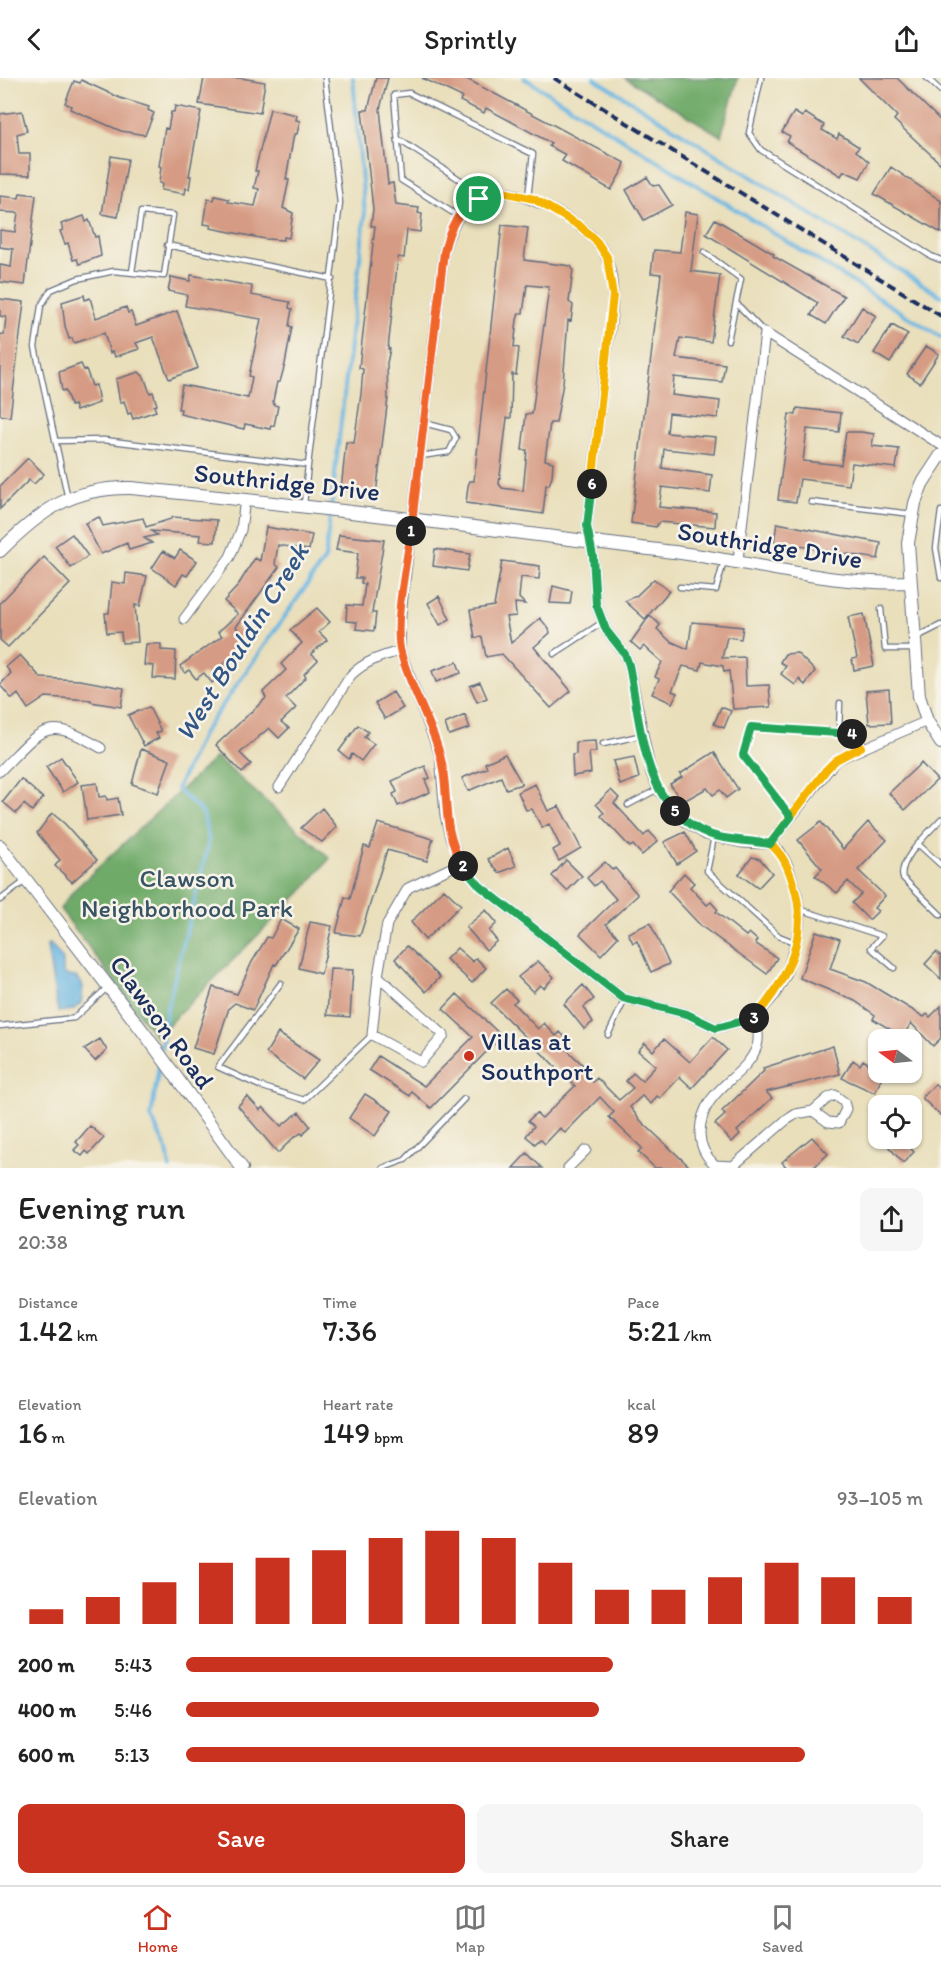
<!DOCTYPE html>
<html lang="en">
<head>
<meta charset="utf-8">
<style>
	:root { --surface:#fff; --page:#f6f6f6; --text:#222; --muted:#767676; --line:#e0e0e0; --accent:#c8321e }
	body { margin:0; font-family:Itim,sans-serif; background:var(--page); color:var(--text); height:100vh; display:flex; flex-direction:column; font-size:22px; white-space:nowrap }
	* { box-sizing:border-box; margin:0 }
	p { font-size:20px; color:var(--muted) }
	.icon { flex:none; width:33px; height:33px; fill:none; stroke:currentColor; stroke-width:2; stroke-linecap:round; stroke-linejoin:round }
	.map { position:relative; height:1090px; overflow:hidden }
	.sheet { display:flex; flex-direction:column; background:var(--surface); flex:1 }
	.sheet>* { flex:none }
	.needle { width:39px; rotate:285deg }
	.tools { position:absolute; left:868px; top:951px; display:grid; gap:12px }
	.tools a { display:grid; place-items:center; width:54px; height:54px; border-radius:12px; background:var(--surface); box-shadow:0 2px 4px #0004; font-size:30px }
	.pin { position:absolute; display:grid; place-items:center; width:51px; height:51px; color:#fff; margin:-26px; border:3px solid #fff; border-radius:50%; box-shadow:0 2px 6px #0007 }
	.km { position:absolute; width:30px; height:30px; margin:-15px; border-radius:50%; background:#222; color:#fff; font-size:16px; line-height:30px; text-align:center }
	.round { display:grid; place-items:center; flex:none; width:63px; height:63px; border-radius:12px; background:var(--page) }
	.headline { display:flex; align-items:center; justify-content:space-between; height:102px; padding:0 18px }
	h1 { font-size:33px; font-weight:600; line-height:45px }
	.metrics { display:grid; grid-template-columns:repeat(3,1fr); gap:9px; height:102px; padding:6px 18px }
	.metrics div { display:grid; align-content:center }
	.metrics b { font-size:30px; font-weight:600 }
	.metrics small { font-size:16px; font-weight:400 }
	.metrics p { font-size:16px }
	.chart { height:168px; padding:12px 18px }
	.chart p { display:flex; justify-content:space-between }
	.chart svg { width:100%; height:108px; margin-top:6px; stroke:var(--accent); stroke-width:6 }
	.action { display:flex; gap:12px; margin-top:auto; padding:12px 18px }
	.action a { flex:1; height:69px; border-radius:12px; background:var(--accent); color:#fff; font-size:24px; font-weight:600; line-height:69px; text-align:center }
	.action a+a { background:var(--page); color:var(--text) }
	ul { padding:0 18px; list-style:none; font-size:20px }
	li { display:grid; grid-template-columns:96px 72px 1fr; align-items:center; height:45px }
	li i { height:15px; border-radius:8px; background:var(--accent) }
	header { display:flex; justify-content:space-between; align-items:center; height:78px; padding:0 18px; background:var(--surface); font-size:27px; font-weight:600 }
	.dock { display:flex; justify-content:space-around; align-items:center; height:84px; border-top:2px solid var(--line); background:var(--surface); font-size:16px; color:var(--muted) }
	.dock a { display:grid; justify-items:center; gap:3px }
	.dock .active { color:var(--accent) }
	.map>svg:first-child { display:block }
</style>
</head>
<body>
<header><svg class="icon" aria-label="back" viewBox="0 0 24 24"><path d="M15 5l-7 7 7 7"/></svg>Sprintly<svg class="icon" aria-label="share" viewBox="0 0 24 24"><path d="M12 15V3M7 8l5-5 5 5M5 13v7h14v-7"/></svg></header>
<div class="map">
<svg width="941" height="1090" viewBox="0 0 941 1090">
	<rect width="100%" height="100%" fill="#f7f3e8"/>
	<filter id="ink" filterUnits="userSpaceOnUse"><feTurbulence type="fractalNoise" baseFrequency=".0167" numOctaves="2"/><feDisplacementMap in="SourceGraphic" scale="12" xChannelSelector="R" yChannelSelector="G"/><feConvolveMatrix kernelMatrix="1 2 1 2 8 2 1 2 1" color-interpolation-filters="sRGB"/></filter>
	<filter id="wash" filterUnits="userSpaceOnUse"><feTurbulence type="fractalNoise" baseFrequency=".008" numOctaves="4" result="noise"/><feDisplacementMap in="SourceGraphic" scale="24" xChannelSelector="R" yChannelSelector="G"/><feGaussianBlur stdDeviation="1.35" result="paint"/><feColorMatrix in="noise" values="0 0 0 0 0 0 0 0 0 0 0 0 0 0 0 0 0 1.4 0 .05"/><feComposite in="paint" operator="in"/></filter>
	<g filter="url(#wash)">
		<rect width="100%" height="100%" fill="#e9dfbb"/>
		<path fill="#6faa69" stroke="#456c64" stroke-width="1.5" d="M625,0h113l-17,58z
			M216,679l114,101 -25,30 -149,149 -96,-128 14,-19z"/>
		<path fill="#68b5e2" stroke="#4272a0" stroke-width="1.5" d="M50,866l13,16v12l5,4 8,1 7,9 -2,17 -8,7 -15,2 -10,-59 -1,-8z"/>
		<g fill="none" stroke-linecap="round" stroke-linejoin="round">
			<path stroke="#68b5e2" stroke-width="4" d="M524,0l417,259
				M594,0l347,218
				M161,971l6,-41 42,-166 -6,-29 -26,-24 26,-56 122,-174 40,-344 -12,-137
				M160,981l-9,58 16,33 3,18"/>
		</g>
		<g id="blocks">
			<path fill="#d69b84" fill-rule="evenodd" d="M204,0h37l24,4 -5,31 -61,-9z
				M376,0h12l-8,31 8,75 5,-1 3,22 23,3 -1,5 4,1 -2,18 -13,-2 -3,28 -6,-1 -10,92h2l-3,14 1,35 -12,96 -35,-4 5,-48 8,1 7,-49 2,-25 -4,-1 16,-142h-4l2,-17 -11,-99h6z
				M422,0h43l160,85 -2,6 -12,21 -49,-29 4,-6 -17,-9 2,-3 -65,-35 -2,5 -24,-12 2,-4z
				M859,0h38l44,43v43l-47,-44 3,-4z
				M81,2l39,18 29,9 -1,3 6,3 -9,22 -24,-4 -51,-22 1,-3 -6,-3 9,-22 6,2z
				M175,28l26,5 -12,65h2l-2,13 -3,-1 -1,6 -24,-4 1,-6 -3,-1 2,-16 -2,-1 6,-38 3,1 3,-17h3z
				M270,31l27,6 -1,5 4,1 -3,13h-3l-8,45 3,1 -6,28 10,5 -4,25 -6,-1v3l-18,-1 -55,-11 1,-3 -7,-1 4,-25 6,1 1,-4 14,3 -1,3 27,4 4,-17 -5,-1 4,-17h-3z
				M22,33l5,20 -10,3 2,20h11v21l-30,-1v-60z
				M794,34l8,5 3,-4 19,12 -2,5 15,9 2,-5 20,13 -3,4 13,11 -9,16 -16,-7 -3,5 -54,-34 3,-6 -8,-4z
				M111,78l17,3 -10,58 -16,-3z
				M891,89l50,34v32l-67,-39z
				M647,99l6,9 6,-1 13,20 -28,15 -18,-30z
				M20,115l16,2 -11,90 -25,-3v-17l11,2 2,-18 -13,-2v-17l15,2 3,-19 -18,-1v-16l19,2z
				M685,134l13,2 -7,57 29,4 -9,67 -31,-4 -4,20 49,6 -3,18 -48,-5 -2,18 48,6 -2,17 -49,-5 -2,20 49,4 -2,17 -50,-5 -2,19 50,7 -2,18 -48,-6 -3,20 57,5 -1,15 -56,-5 -3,5 -25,-4 30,-249 -10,-1 3,-23 26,2z
				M84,138l2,6 3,-2 6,17 3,-1 3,20 -22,8 -2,-5 -4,1 -5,-17 -3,1 -5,-13 3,-1 -2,-6z
				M715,141l59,35 -1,2 71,40 -18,28 -15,-9 7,-12 -112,-69z
				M502,147l26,3 -4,32 47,6 2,4 -4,32 4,3 -2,16 -3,-1 -5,63 -7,40h-6l-5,37 8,2 -1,15 -3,8h-3l-3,29 -77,-11 2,-17 2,-5h4zM527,207l22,2 -17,127h-6l-4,36h5l-4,41 -21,-3 -3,-4 8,-66h4l1,-44 4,1 3,-27 -5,-1 3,-27 2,-7h4z
				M191,197l61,11 -1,9 39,7 -1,6 3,1 -3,17 3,1 -7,37 -5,18h-3l-4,19 1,4 4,1 -4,20 -3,-1 -1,4 -25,-5 -1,5 -64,-15 1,-5h-3l4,-24 66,13 4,-21 -3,-1 12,-57 -76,-13 2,-11 -19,-4 3,-14 19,4z
				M84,217l1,5 5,-2 6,20 30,-11 2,6 3,-1 5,14 41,-15 21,57 -29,11 -16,-42 -17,6 3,6 -24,8 -2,-6 -3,2 -6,-20 -30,10 -2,-5 -3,1 -4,-13 -3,-24z
				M0,221l24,3 -14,115 -10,-2v-81l4,1 2,-18 -6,-1z
				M862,229l14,9 -18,28 -14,-8z
				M892,247l16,9 -18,29 -16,-10z
				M926,268l13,8 -19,29 -13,-9z
				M81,286l3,6 2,-1 6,17 4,-1 3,18 -23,8 -2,-6 -3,1 -6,-16 -3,1 -3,-19z
				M139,294l5,5 6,16 3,-1 4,13 -3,1 2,5 -23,8 -2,-6 -3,1 -4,-13 -4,2 -4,-24z
				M797,330l44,5 -2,19 -32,-3 -4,32 38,4 5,-33h15l13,2 -2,12 27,3 -3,19 -44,-5 -3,22 -49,-6 -4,23 -18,-2 11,-86 7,1z
				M28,380l16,16 -10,10 -5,-4 -29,29v-23z
				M99,439l4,9 40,-8 3,9 25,-8 1,-2 45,3 -2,22 -15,-1 1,-6 -50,-4 6,4 -13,3 8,5 -23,7 -2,-7 -26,11 -16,-31z
				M777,445l104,20 -3,16 -104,-17z
				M266,449l46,8 -3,15 -31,-5 -3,19 4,3 -43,60 13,16 -25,21 5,5 -17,14 -8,-10 -8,6 -7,-9 -4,3 -5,-7 42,-30 -4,-4 20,-18 -14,-13 13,-14 18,-29 5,3z
				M72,456l16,22 -17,12 -16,-22z
				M339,457l45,5 -12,73h4l-2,18 -18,-2 1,-7 -11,-1 1,-16 15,1 3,-22 -4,-1 1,-5h-7l3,-25 -22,-3z
				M435,471l35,5 -3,17 -34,-5z
				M180,472l17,11 -10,15 -4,-2 -7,11 -24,-17 11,-17 12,7z
				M44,479l26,27 -62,63 -8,-7v-37z
				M502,483l38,5 -1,13 -18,-2 -2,21 6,6 -10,-1 1,13 -10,1 5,26 29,-25 9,11 1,4 -16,14 37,44 -20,17 -49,-54 -16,3 -4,-20 -7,1 -5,-28 24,-4z
				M126,495l21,3 -7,30 -5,-1 3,37 -16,1 -1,-11 -14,1 -2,-20h4l3,-31 13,2z
				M654,501l15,12 -24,28 -20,-18 11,-5z
				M553,508l19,5 -2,13 -20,-1z
				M439,518l11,23 -10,6 -12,-22z
				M317,530l13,14 -11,10 8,8 -16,14 7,6 -14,14 2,3 -20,21 10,10 -15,14 8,6 -10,10 -10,-10 -29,25 11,11 -9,9 -26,-28 50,-47 -3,-6 23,-22 -5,-6 21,-21 -12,-13z
				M864,536l10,52 -20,4 -2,-11 5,-1 -9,-41z
				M650,537l10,10 -3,4 13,12 18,8 4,-27 51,5 -2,12 -14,-2 -5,21 23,-1 1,29 23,-1 2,22 -38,2 -4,-38 -5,1 -1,-6 -21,-4 -2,8 -17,-4 -11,25 5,2 -5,10 -20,-9 7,-15 -4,-2 7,-15 -18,-16 -4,4 -9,-8z
				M146,566h15v6l15,1 -1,28 -22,-1 1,-12 -10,-1z
				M797,575l18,18 -10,14 -6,-6 -4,6 -14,-11 5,-8 -6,-4 5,-8z
				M20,577l21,23 39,2 44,8 -3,19 -30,-5v-2l-45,-3 -18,12 -10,-15 -6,5 -12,-14 11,-12 -5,-6z
				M457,584l4,11 -25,9 -4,-11z
				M480,604l7,16 -10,4 -7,-16z
				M889,611l2,34 -22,1 -3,-33z
				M393,614l10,16 -18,11 -10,-16z
				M149,629l12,24 -5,2 3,5 -15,8 -16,-31z
				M721,629l10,4 -7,17 -10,-4z
				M465,637l5,13 -21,7 -4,-11z
				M358,647l10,7 -4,5 10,7 -13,17 -9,-7 -3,5 -10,-8z
				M595,663l1,11h-7l2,21 -18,3 -1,-21 4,-1v-12z
				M141,671l29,11 -12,33 -26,-9z
				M714,674l24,37 -12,9 -6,-8 -7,5 -6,-7 -25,14 -12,-18 12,-7 -2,-3z
				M505,676l17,30 -16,5 -5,-12 -33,14 -6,-13 25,-10 -2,-5z
				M61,679l17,25 -15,10 -17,-25z
				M634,679l5,21 -19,7 -7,-24z
				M921,685l16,17 -32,30 -16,-17z
				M425,688l5,12 -5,2 5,12 -32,14 -5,-12 4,-2 -5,-11z
				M21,701l22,19 -11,13 -8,-7 -8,9 -13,-11z
				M97,705l2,14 7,-1 1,4 11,-2 3,17 -34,5 -5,-35z
				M535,706l13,27 11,-5 22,42 -22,13 -6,-11 7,-4 -11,-22 -7,4 -10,-19 -6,1 -8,-18z
				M611,712l8,8 -5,5 14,15 16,18 5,-5 9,10 -16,14 -9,-10 -3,2 -29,-31 3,-3 -8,-9z
				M322,730l15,19 -15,15 -21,-14z
				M52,735l13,11 32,36 -25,22 -17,-16 5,-6 -23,-27z
				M821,744l22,27 25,-27 19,18 -29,30 27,26 -11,12 4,3 -9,9 -17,-17 9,-9 -13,-13 -11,12 -22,-17 7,-7 -24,-29z
				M378,745l55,16 -6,22 -40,-11 -27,86 -24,-3 9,-36 5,2 14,-53 6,2z
				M685,754l11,19 -19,13 -13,-22z
				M508,770l8,18 -17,7 -11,-14z
				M752,779l8,2 12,14 -14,15 -19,-14z
				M566,782l16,16 -15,15 -15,-15z
				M605,784l8,8 2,-2 23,27 -32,29 12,13 -17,18 -21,-21 36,-35 -16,-18 -6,5 -7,-8z
				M684,795l10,10 -4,4 17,18 4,-3 7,8 -2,2 30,24 3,-3 8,7 -2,3 22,15 -10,16 -66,-48 -33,-35z
				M444,811l17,16 -36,35 -14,-18z
				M486,832l11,13 -8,8 8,10 -11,9 -20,-23z
				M281,841l18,10 -23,36 -2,-1 -21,46 -18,-7 -6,5 -15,46 -21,-6 20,-61 24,7 15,-32 15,-25 4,1z
				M310,844l22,4 -11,48 -22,-6z
				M650,845l19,41 -18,8 -14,-31 -4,2 -5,-10z
				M816,853l24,8 -10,30 36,13 58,35 3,-3 3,3 11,-11v32l-8,8 -22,-23 -8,14 -30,-18 2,-4 -20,-14 -55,-23z
				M407,868l33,31 -14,15 -31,-33z
				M457,870l16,14 3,-4 10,10 -14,15 -26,-24z
				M936,874l5,4v23l-16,-15z
				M538,883l16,16 -10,11 -4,-3 -7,7 -15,-15z
				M330,891l23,1 -3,47 -23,-2z
				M583,907l11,14 -10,8 9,15 -9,7 -20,-25z
				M506,911l11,11 -4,3 25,26 6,-6 12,13 4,-4 7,7 -6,5 22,21 -4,3 14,14 4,-4 22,22 14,-12 -7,-7 7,-8 9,8 14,-15 -18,-15 7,-8 8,8 11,-12 26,23 23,-25 14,13 -35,38 -12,-11 -20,21 -3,-2 -6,8 -9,-8 -12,11 11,14 50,47h-36l-17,-16 4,-4 -33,-31 5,-5 -14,-15 -35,36 -5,-5 -15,16 -5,-5 -5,5 -9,-8 8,-10 -6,-5 8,-8 6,5 33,-32 -84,-83z
				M457,916l45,42 -71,72 -19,-16 -2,4 -41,-26 9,-14 46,30 49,-49 -30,-28z
				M278,955l41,27 -16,19 -37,-26z
				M100,961l7,11 -12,11 -11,-12z
				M833,968l7,28 -74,18 6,6 -35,33 3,3 -8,8 -17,-18 10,-9 -3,-4 42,-40 -1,-3z
				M853,982l7,5 3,-5 21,13 -9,20 -33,-15z
				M935,1006l6,6v26l-19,-18z
				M365,1016l27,17 -17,25 -26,-18z
				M247,1018l13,14 3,-3 18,19 18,-14 11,14 -7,9 -2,-2 -9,6 -14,14 -40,-47z
				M90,1048l14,12 -15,16 -3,-3 -4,5 -8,-6 5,-5 -3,-3z
				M812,1059l16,17 -15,14h-26l-5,-6z
				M894,1060h20l-6,8 6,6 -11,11 -15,-17z
				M527,1075l15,15h-29z"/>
		</g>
	</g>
	<g filter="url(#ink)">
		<use href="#blocks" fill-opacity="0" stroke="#636d7f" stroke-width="1.5"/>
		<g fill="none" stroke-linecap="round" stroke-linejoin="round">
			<defs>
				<path id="service" d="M761,0l-12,55 12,17 170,106 10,4
					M927,0l14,13
					M398,61l64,42
					M458,138l-57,-36 -7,-85 15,-2 124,61 -5,43
					M167,167l165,34
					M704,174l37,27 -13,61
					M736,225l29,30
					M55,363l49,-1 204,25 32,-262 -15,-125
					M420,378l29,-4 7,-14 -5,-8 -27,-7
					M68,421l-33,-152 6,-41 10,-16 26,-11 37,-8 50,5 9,-61 -32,-3 -9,60
					M811,424l101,12
					M304,426l4,-39
					M941,433l-5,37 5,30
					M680,509l36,3 8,-29
					M881,531l4,40h29
					M915,560l26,-13
					M554,576l49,-32
					M839,654l14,2 8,13
					M603,666l40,-9
					M628,727l30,-16
					M791,739l-48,-62 8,-28 88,5 1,-29
					M941,741c-11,12 -44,42 -38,59l38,37
					M714,759l-7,34 72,65 17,7
					M918,766l23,21
					M0,822l24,-18
					M799,831l83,27 -11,12 23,20
					M281,905l-63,84 42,19 44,14 68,-65
					M0,948l74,-8 34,-31
					M608,957l17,-36
					M383,1090l22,-8 59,-61"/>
				<path id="minor" d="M503,114c31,4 93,35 104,67 13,35 1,77 -3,113 -5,51 -11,103 -17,154l6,30 3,48 10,26 19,24 4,11 22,108 8,18 12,16 16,16 19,12 36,8 28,1 10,7 8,15 9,29 3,21 -2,17 -12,42 -11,20 -21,24 -38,9 -29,-14 -64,-16 -143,-112 -17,-20 -13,-29 -5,-22 -5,-60 -40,-104 1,-37 43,-362c8,-33 24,-55 59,-60z
					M738,482l27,-227 176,112
					M184,541l46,-62 11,-27 4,-31
					M0,693c41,-41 45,-57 101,-23
					M279,709l72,-112c15,-14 30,-19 49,-24
					M770,766l66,-84 91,-39
					M378,898l-6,59 49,27 23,-27 -66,-59 9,-52 21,-36 53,-25
					M754,941c3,9 6,17 3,27 -11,33 -56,41 -57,87 0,13 5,23 15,32l18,1 52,-45 11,-7 17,-3 15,11 11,1 7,-14 -2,-7 -9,-7 -7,3 -15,13
					M568,1090l18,-18"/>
				<path id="tertiary" d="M941,377l-19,29 -7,19 -7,40 11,153 8,25 14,22
					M0,473c40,-40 72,-64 131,-63 184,18 367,42 550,65 76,10 152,33 229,29
					M0,768l148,192 94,130"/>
			</defs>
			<use href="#service" stroke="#636d7f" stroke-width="7"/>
			<use href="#minor" stroke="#636d7f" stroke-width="11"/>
			<use href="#tertiary" stroke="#636d7f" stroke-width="14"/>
			<use href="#service" stroke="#fff" stroke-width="4.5"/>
			<use href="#minor" stroke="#fff" stroke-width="9"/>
			<use href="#tertiary" stroke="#fff" stroke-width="12"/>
			<path stroke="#1b2f5e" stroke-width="4" stroke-dasharray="9 4.5" stroke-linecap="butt" d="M554,0l387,238"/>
		</g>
	</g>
	<g fill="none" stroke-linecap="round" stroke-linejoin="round" filter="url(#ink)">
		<defs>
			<path id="split-1" d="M411,453l33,-279c5,-23 13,-42 35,-53"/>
			<path id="split-2" d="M411,453c-4,30 -18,94 -10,122 9,35 30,67 39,102 11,41 -1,68 23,111"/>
			<path id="split-3" d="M463,788l17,20 143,112 64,16 29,14 38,-10"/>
			<path id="split-4" d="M754,940c34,-38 56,-84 39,-135 -5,-16 -10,-29 -23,-39l56,-74 10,-10 25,-13 -9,-13"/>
			<path id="split-5" d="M675,733c33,33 54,26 95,33l21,-27 -48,-62 8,-28 101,7"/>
			<path id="split-6" d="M592,406l-5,42 6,30 3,48 10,26 19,24 4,11c9,44 13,114 46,146"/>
			<path id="split-7" d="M479,121l24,-7 31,7 46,27 17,16 10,15 6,39 -21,188"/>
		</defs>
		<use href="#split-1" stroke="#fff" stroke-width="12"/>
		<use href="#split-2" stroke="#fff" stroke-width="12"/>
		<use href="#split-3" stroke="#fff" stroke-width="12"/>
		<use href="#split-4" stroke="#fff" stroke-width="12"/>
		<use href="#split-5" stroke="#fff" stroke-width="12"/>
		<use href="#split-6" stroke="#fff" stroke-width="12"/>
		<use href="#split-7" stroke="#fff" stroke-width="12"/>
		<use href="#split-1" stroke="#f0652b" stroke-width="8"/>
		<use href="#split-2" stroke="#f0652b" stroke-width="8"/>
		<use href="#split-3" stroke="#22a559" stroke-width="8"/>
		<use href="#split-4" stroke="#f5b400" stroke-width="8"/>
		<use href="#split-5" stroke="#22a559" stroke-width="8"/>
		<use href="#split-6" stroke="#22a559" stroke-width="8"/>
		<use href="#split-7" stroke="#f5b400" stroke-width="8"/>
	</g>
	<circle fill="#c8321e" stroke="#f7f3e8" stroke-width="2" cx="469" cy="978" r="6"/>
	<g text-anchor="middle" stroke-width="5" stroke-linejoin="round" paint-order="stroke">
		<g font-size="26" fill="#1b2f5e" stroke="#f7f3e8">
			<text transform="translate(287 404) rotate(6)" y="9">Southridge Drive</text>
			<text transform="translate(770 467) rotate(9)" y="9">Southridge Drive</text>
			<text transform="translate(162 944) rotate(54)" y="9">Clawson Road</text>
		</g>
		<g font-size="26" fill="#375465" stroke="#f7f3e8">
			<text x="187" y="809">Clawson<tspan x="187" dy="30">Neighborhood Park</tspan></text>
		</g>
		<g font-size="26" fill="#1b2f5e" stroke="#f7f3e8" text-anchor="start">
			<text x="481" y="972">Villas at<tspan x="481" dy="30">Southport</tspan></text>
		</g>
		<g font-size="27" font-style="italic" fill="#325786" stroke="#f7f3e8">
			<text transform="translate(242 564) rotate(-58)" y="9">West Bouldin Creek</text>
		</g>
	</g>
</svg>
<div class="tools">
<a><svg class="needle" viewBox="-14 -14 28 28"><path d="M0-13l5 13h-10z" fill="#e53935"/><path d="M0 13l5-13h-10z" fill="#767676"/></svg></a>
<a><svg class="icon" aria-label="locate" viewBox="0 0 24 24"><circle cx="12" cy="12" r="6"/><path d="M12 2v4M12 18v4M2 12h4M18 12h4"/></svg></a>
</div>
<div class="pin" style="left:479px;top:121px;background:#1e9e55"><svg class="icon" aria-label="arrive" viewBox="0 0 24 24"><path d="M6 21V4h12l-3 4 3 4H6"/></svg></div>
<b class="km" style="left:411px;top:453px">1</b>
<b class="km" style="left:463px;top:788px">2</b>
<b class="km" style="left:754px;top:940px">3</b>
<b class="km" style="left:852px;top:656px">4</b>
<b class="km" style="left:675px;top:733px">5</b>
<b class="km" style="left:592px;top:406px">6</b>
</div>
<section class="sheet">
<div class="headline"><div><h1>Evening run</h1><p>20:38</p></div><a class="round"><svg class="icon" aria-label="share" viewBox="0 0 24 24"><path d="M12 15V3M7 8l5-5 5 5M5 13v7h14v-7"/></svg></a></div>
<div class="metrics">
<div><p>Distance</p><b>1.42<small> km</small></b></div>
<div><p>Time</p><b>7:36</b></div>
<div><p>Pace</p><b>5:21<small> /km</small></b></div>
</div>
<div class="metrics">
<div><p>Elevation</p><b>16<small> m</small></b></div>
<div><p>Heart rate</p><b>149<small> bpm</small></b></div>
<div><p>kcal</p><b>89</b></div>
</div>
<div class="chart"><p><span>Elevation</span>93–105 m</p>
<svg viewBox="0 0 160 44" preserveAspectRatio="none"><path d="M5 44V38M15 44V33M25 44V27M35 44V19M45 44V17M55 44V14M65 44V9M75 44V6M85 44V9M95 44V19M105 44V30M115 44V30M125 44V25M135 44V19M145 44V25M155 44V33"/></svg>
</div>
<ul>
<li><b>200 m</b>5:43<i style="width:58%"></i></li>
<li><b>400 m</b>5:46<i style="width:56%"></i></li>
<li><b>600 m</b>5:13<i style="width:84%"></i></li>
</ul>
<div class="action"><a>Save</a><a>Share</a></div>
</section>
<nav class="dock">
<a class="active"><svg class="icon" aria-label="home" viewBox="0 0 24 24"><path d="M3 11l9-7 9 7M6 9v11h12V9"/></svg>Home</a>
<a><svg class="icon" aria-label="map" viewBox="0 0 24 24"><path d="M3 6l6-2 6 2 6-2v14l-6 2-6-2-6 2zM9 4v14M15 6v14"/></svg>Map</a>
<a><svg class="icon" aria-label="saved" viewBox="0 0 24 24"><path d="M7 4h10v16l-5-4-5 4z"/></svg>Saved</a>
</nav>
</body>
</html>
